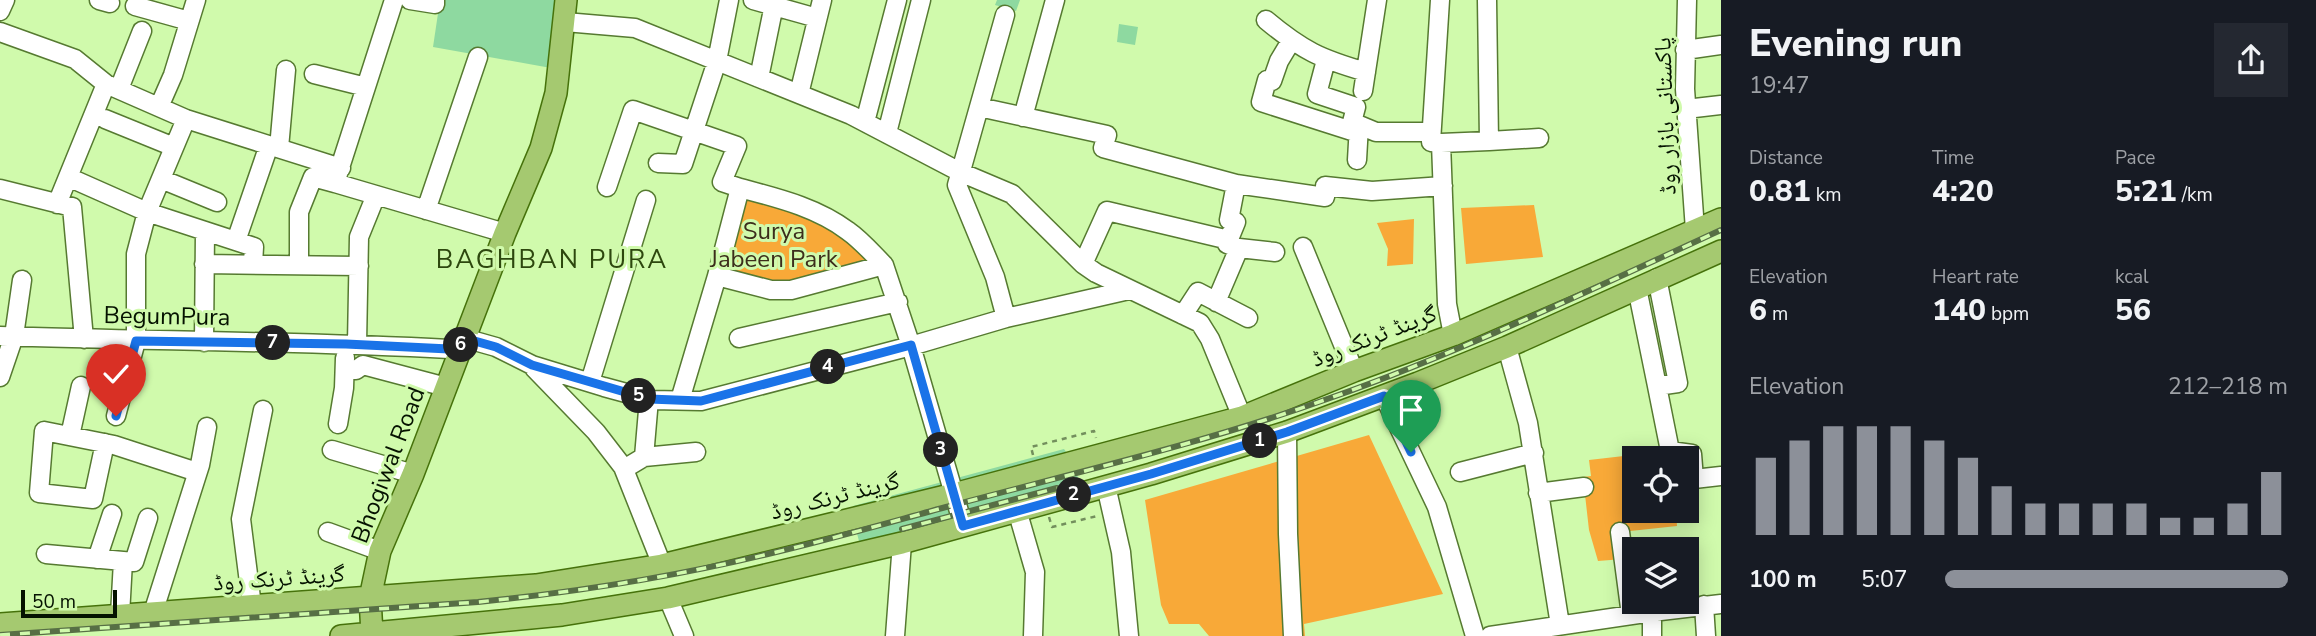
<!DOCTYPE html>
<html lang="en">
<head>
<meta charset="utf-8">
<style>
	:root { --surface:#171b24; --page:#242831; --text:#f1f3f6; --muted:#9ea1a6; --accent:#8c9099 }
	body { margin:0; font-family:"Nunito Sans","Noto Naskh Arabic",sans-serif; background:var(--page); color:var(--text); height:100vh; display:flex; flex-direction:column; font-size:26px; white-space:nowrap }
	* { box-sizing:border-box; margin:0 }
	p { font-size:23px; color:var(--muted) }
	.icon { flex:none; width:38px; height:38px; fill:none; stroke:currentColor; stroke-width:2; stroke-linecap:round; stroke-linejoin:round }
	.map { position:relative; flex:1; overflow:hidden }
	.side { display:flex; flex-direction:column; background:var(--surface); width:595px }
	.side>* { flex:none }
	.fabs { position:absolute; left:1622px; top:446px; display:grid; gap:14px }
	.fabs a { display:grid; place-items:center; width:77px; height:77px; border-radius:0px; background:var(--surface); box-shadow:0 4px 18px #0003; font-size:35px }
	.scale { position:absolute; left:21px; bottom:18px; width:96px; box-sizing:border-box; padding-left:7px; border:4px solid #051200; border-top:0; font-size:19px; line-height:24px; white-space:nowrap; color:#051200; -webkit-text-stroke:5px #d0faac; paint-order:stroke }
	.pin { position:absolute; display:grid; place-items:center; width:60px; height:60px; color:#fff; margin:-72px -30px; border-radius:50% 50% 50% 0; rotate:-45deg; box-shadow:0 0 7px #0007 }
	.pin .icon { rotate:45deg }
	.km { position:absolute; width:35px; height:35px; margin:-18px; border-radius:50%; background:#222; color:#fff; font-size:19px; line-height:35px; text-align:center }
	.round { display:grid; place-items:center; flex:none; width:74px; height:74px; border-radius:0px; background:var(--page) }
	.summary { display:flex; align-items:center; justify-content:space-between; height:119px; padding:0 28px }
	h1 { font-size:38px; font-weight:800; line-height:52px }
	.figures { display:grid; grid-template-columns:repeat(3,1fr); gap:10px; height:119px; padding:7px 28px }
	.figures div { display:grid; align-content:center }
	.figures b { font-size:30px; font-weight:800 }
	.figures small { font-size:19px; font-weight:400 }
	.figures p { font-size:19px }
	.chart { height:196px; padding:14px 28px }
	.chart p { display:flex; justify-content:space-between }
	.chart svg { width:100%; height:126px; margin-top:7px; stroke:var(--accent); stroke-width:6 }
	ul { padding:0 28px; list-style:none; font-size:23px }
	li { display:grid; grid-template-columns:112px 84px 1fr; align-items:center; height:52px }
	li i { height:18px; border-radius:9px; background:var(--accent) }
	main { display:flex; flex:1; min-height:0 }
	.map>svg:first-child { display:block }
</style>
</head>
<body>
<main>
<div class="map">
<svg width="1721" height="636" viewBox="0 0 1721 636">
	<rect width="100%" height="100%" fill="#d0faac"/>
	<path fill="#f8a938" d="M740,188l59,17 85,60 -93,25 -74,-14z
		M1534,205l9,52 -77,7 -5,-56z
		M1414,219l-1,45 -26,2 1,-17 -11,-26z
		M1369,435l74,159 -139,30 1,12h-96l-10,-12h-30l-8,-19 -16,-105z
		M1676,450l1,8h-43v53h42l1,15 -56,6 2,27 -25,2 -9,-31 -6,-53 8,-1 -2,-16z"/>
	<path fill="#8ed9a0" d="M440,0h120l-9,68 -118,-21z
		M997,0h23l-4,11 -21,-6z
		M1119,24l19,3 -3,18 -18,-3z
		M1064,449l11,16 5,23 -1,18 -210,57 -9,-18 -6,-23 -1,-16z"/>
	<g fill="none" stroke-linecap="round" stroke-linejoin="round">
		<defs>
			<path id="minor" d="M99,0l11,3
				M394,0l-59,183 170,50
				M410,0l25,4v-4
				M753,0l64,18
				M1440,0l-9,142 10,1 6,161 6,31
				M1687,0l-2,89 10,141
				M135,6l54,15
				M0,11l5,-11
				M1005,15l-48,170 38,92 11,41
				M1266,20c37,31 55,39 100,52
				M565,22l70,6 216,87 109,57 52,22 71,70 13,9 104,50 10,16 32,78
				M0,32l75,27 31,25 80,35 155,49
				M1291,41l-12,20 -7,20 -5,-1 -6,22 97,31
				M1685,50l36,-5
				M1326,60l-9,34 39,13 -4,15 24,10h55
				M314,74l52,13
				M759,78l16,-78
				M119,89l23,-58
				M1363,91l14,-91
				M799,94l23,-94
				M159,107l14,-32 23,-75
				M979,107l128,28 -4,13 133,36 89,13v-11l47,5 71,-5
				M1686,109l35,-4
				M1023,117l32,-117
				M105,119l69,28
				M865,122l32,-122
				M887,133l34,-133
				M1489,141l50,-3
				M1441,143l48,-2 -2,-141
				M279,148l7,-78
				M1357,160l2,-35
				M658,163l25,1 34,-103 12,-61
				M68,177l79,35 107,35 -1,17
				M161,179l56,23
				M607,187l26,-77 104,36 -15,36 18,6
				M0,189l72,18 12,132
				M57,204l49,-120
				M426,210l52,-153
				M236,241l33,-96
				M1232,246l-5,-2 9,-22 -7,-2 7,-36
				M1303,247l51,124
				M204,264l155,2
				M1083,264l24,-53 122,29
				M299,265v-53l14,-35 22,6
				M717,276l54,14h20l93,-25 27,81 95,-28 123,-28
				M1657,278l21,105 -21,3 13,65 22,3 2,25 27,-3
				M1637,288l20,98
				M1216,302l23,-54 36,4
				M1183,315l15,-23 50,26
				M0,336c150,5 300,5 449,13l9,4
				M464,338l32,9 36,18 72,22 48,13 49,1 210,-55 52,179
				M739,338l159,-36
				M204,342l1,-111
				M357,344l2,-107 17,-42
				M1507,347l21,76 32,202
				M534,368l62,64 27,35 39,98
				M345,369l11,1 7,-5 83,22
				M0,377l14,-41 8,-56
				M590,382l56,-182
				M1384,396l53,111 38,129
				M680,400l37,-124 23,-88c37,10 76,19 108,43 13,9 24,22 36,34
				M116,416l20,-75v-87l11,-42 39,-93
				M338,424l6,-36 1,-30
				M1287,432l1,102 5,102
				M70,436l11,-50
				M105,443l-12,56 -54,-6 5,-62 70,14 83,27
				M332,450l81,24
				M644,457l52,-5
				M624,469l20,-12 5,-58
				M1460,472l74,-19
				M1106,486l15,66 8,84
				M1538,493l46,-6
				M1017,510l18,62 -2,64
				M328,532l52,19
				M1620,532l11,83
				M46,554l77,7 -3,54
				M97,559l15,-45
				M123,561l11,1 14,-44
				M668,598l16,38
				M1704,605l2,31
				M252,606l-11,-87 22,-109
				M1652,612v24
				M153,613l47,-148 7,-38
				M895,636l7,-93
				M1490,636l162,-24 69,-8"/>
			<path id="major" d="M0,624l536,-39 126,-20 292,-71 288,-77 112,-46 99,-36 268,-116
				M372,634l-2,-36 10,-47 33,-77 92,-241 36,-85 15,-55 10,-93
				M341,636l221,-21 106,-17 234,-55 249,-69 136,-42 131,-49 89,-36 214,-96"/>
		</defs>
		<use href="#minor" stroke="#567a31" stroke-width="21"/>
		<use href="#major" stroke="#46720b" stroke-width="24"/>
		<path stroke="#738f5d" stroke-width="2.5" stroke-dasharray="5 5" stroke-linecap="butt" d="M1033,455l-2,-8 63,-16 2,7
			M1049,517l3,10 45,-11"/>
		<use href="#minor" stroke="#fff" stroke-width="18"/>
		<use href="#major" stroke="#a5c970" stroke-width="21"/>
		<defs>
			<path id="rail" d="M902,529l155,-41
				M0,635l478,-33c98,-10 195,-25 290,-48 60,-14 119,-31 178,-47 128,-34 259,-64 384,-109 134,-47 262,-109 391,-168"/>
		</defs>
		<use href="#rail" stroke="#576f45" stroke-width="6"/>
		<use href="#rail" stroke="#d0faac" stroke-width="3.5" stroke-dasharray="10" stroke-linecap="butt"/>
	</g>
	<g fill="none" stroke-linecap="round" stroke-linejoin="round">
		<defs>
			<path id="route" d="M116,416l20,-75 210,3 103,5 9,4 6,-15 32,9 36,18 117,34 52,2 210,-56 52,181 188,-52 136,-42 97,-36 27,56"/>
		</defs>
		<use href="#route" stroke="#fff" stroke-width="14"/>
		<use href="#route" stroke="#1a73e8" stroke-width="9"/>
	</g>
	<g text-anchor="middle" stroke-width="6" stroke-linejoin="round" paint-order="stroke">
		<g font-size="24" fill="#051200" stroke="#d0faac">
			<text transform="translate(1665 116) rotate(-92)" y="8">پاکستانی بازار روڈ</text>
			<text transform="translate(167 316) rotate(1)" y="8">BegumPura</text>
			<text transform="translate(1374 336) rotate(-21)" y="8">گرینڈ ٹرنک روڈ</text>
			<text transform="translate(388 465) rotate(-69)" y="8">Bhogiwal Road</text>
			<text transform="translate(835 496) rotate(-14)" y="8">گرینڈ ٹرنک روڈ</text>
			<text transform="translate(279 578) rotate(-4)" y="8">گرینڈ ٹرنک روڈ</text>
		</g>
		<g font-size="24" fill="#3c2d1b" stroke="#d0faac">
			<text x="774" y="239">Surya<tspan x="774" dy="28">Jabeen Park</tspan></text>
		</g>
		<g font-size="26" letter-spacing="2" fill="#2d470e" stroke="#d0faac">
			<text x="552" y="268">BAGHBAN PURA</text>
		</g>
	</g>
</svg>
<div class="fabs">
<a><svg class="icon" aria-label="locate" viewBox="0 0 24 24"><circle cx="12" cy="12" r="6"/><path d="M12 2v4M12 18v4M2 12h4M18 12h4"/></svg></a>
<a><svg class="icon" aria-label="layers" viewBox="0 0 24 24"><path d="M12 4l9 5-9 5-9-5zM3 14l9 5 9-5"/></svg></a>
</div>
<div class="scale">50 m</div>
<div class="pin" style="left:1411px;top:452px;background:#1e9e55"><svg class="icon" aria-label="arrive" viewBox="0 0 24 24"><path d="M6 21V4h12l-3 4 3 4H6"/></svg></div>
<div class="pin" style="left:116px;top:416px;background:#d93025"><svg class="icon" aria-label="check" viewBox="0 0 24 24"><path d="M5 12l5 5 9-10"/></svg></div>
<b class="km" style="left:1260px;top:441px">1</b>
<b class="km" style="left:1074px;top:495px">2</b>
<b class="km" style="left:941px;top:450px">3</b>
<b class="km" style="left:828px;top:367px">4</b>
<b class="km" style="left:639px;top:396px">5</b>
<b class="km" style="left:461px;top:345px">6</b>
<b class="km" style="left:273px;top:343px">7</b>
</div>
<section class="side">
<div class="summary"><div><h1>Evening run</h1><p>19:47</p></div><a class="round"><svg class="icon" aria-label="share" viewBox="0 0 24 24"><path d="M12 15V3M7 8l5-5 5 5M5 13v7h14v-7"/></svg></a></div>
<div class="figures">
<div><p>Distance</p><b>0.81<small> km</small></b></div>
<div><p>Time</p><b>4:20</b></div>
<div><p>Pace</p><b>5:21<small> /km</small></b></div>
</div>
<div class="figures">
<div><p>Elevation</p><b>6<small> m</small></b></div>
<div><p>Heart rate</p><b>140<small> bpm</small></b></div>
<div><p>kcal</p><b>56</b></div>
</div>
<div class="chart"><p><span>Elevation</span>212–218 m</p>
<svg viewBox="0 0 160 44" preserveAspectRatio="none"><path d="M5 44V17M15 44V11M25 44V6M35 44V6M45 44V6M55 44V11M65 44V17M75 44V27M85 44V33M95 44V33M105 44V33M115 44V33M125 44V38M135 44V38M145 44V33M155 44V22"/></svg>
</div>
<ul>
<li><b>100 m</b>5:07<i style="width:100%"></i></li>
</ul>
</section>
</main>
</body>
</html>
